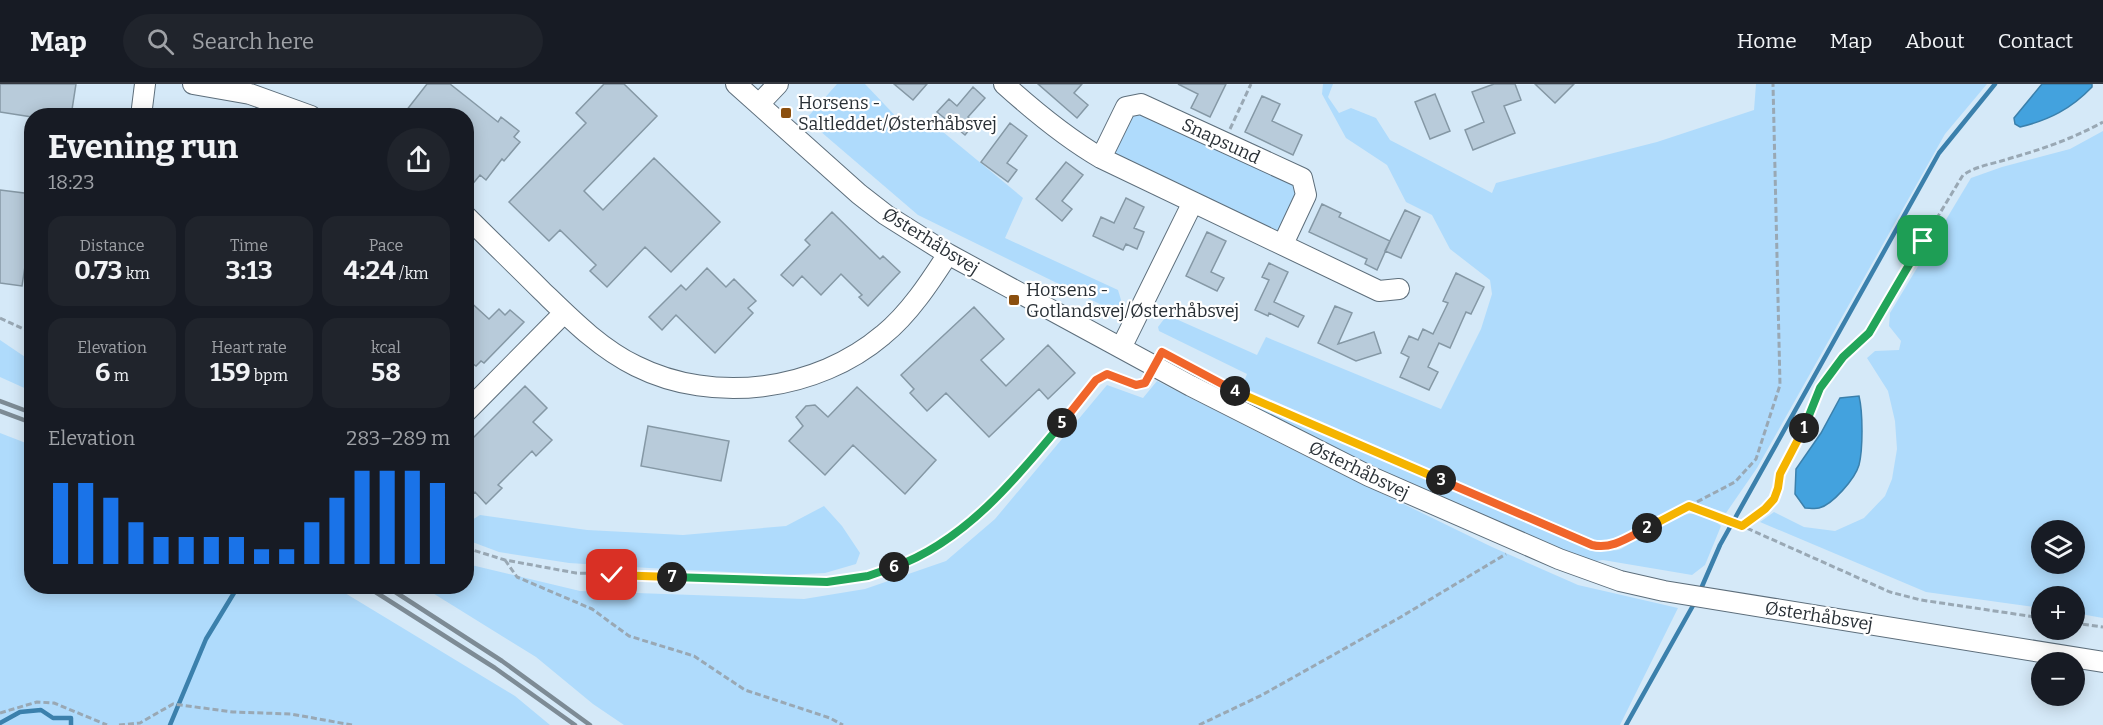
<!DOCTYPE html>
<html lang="en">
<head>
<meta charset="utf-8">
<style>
	:root { --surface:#171b24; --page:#20242c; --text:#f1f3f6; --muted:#9ea1a6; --line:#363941; --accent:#1a73e8 }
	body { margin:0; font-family:Bitter,serif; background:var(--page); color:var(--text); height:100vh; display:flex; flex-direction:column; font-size:22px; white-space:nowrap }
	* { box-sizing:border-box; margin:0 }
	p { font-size:20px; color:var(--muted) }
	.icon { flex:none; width:33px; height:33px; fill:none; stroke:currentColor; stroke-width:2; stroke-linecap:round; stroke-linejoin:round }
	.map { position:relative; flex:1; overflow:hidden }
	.drawer { position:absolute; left:24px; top:24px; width:450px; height:486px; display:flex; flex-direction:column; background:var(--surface); border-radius:24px; box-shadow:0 3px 15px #0003 }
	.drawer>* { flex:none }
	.buttons { position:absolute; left:2031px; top:436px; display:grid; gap:12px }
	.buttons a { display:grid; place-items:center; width:54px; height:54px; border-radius:50%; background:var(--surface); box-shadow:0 3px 15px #0003; font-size:30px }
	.pin { position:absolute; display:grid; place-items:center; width:51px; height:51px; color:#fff; margin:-26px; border-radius:12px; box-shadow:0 3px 9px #0006 }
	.km { position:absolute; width:30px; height:30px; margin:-15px; border-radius:50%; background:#222; color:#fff; font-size:16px; line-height:30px; text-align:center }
	.round { display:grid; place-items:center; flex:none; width:63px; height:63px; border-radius:32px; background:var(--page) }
	.overview { display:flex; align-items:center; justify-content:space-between; height:102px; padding:0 24px }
	h1 { font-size:33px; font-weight:700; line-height:45px }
	.stats { display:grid; grid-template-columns:repeat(3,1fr); gap:9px; height:102px; padding:6px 24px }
	.stats div { display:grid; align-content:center; border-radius:15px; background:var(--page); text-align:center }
	.stats b { font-size:26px; font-weight:700 }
	.stats small { font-size:16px; font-weight:400 }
	.stats p { font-size:16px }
	.chart { height:168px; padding:12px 24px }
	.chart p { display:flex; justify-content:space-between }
	.chart svg { width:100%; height:108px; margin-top:6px; stroke:var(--accent); stroke-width:6 }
	header { display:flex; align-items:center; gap:36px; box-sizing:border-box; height:84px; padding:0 30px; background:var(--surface); border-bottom:2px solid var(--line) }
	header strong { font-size:28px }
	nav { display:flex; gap:33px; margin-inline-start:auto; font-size:21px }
	.search { width:420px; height:54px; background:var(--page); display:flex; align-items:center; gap:15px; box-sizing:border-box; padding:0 21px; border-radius:33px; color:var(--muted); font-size:22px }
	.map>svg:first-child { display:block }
</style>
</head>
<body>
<header>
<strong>Map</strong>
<div class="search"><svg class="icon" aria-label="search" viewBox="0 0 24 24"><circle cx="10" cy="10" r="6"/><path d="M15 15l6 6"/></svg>Search here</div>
<nav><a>Home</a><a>Map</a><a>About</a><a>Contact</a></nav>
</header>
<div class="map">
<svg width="2103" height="641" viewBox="0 0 2103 641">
	<rect width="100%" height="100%" fill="#d5e9f8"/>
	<path fill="#afdbfc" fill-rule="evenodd" d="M837,0h28l40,42 32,1 86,71 -18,40 113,52 3,10 -4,10h-5l-194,-95 -112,-96z
		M1323,0h10l-5,13 11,16 12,-5 25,10 14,22 102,53 4,-10 161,-41 97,-32 2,-26h231l-42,50 -188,334 -31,45 -23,-8h-19l-32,13 -40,23 -18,-1 -352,-153 5,-13 -88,-43 -1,-4 9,-12 90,40 9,-18 175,72 40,-80 11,-35 -2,-14 -40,-31 -18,-34 -26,-13 -19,-37 -41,-27 -24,-44z
		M1132,26l168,75 -16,47 -9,3 -159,-76 -4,-8z
		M2103,47v487l-28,-5 -1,-16h-32l-1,11 -115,-16 -166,-70 14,-10 30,15 31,4 29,-13 21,-22 7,-17 5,-30 -2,-28 -7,-30 -21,-33 8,-7 24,-1 2,-9 -12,-15 1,-13 81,-135 31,-11 68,-18zM2042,447h32v33h-32z
		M0,256l31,21v30l-31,-14z
		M1168,274l68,36 358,155c7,0 17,2 24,1 5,-1 11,-7 16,-9 28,-17 57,-43 87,-15l-16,39 -13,10 -89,-15 -13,2 -134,-56 -225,-108z
		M1157,297l162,82 173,84 86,38 100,23 -58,117h-996l-31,-21 -57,-47 -113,-70 43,-1 1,-22 113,27 224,8 61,-10 81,-28 49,-42 112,-134 36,13z
		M0,349l31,12 1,141 303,1 180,109 35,29h-550z
		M824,422l18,20 18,27 -4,11 -31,9 -38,2 -138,-7 -80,-5 -70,-11 -32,-12v-17l13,-8 107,15 96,5 103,-9z"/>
	<path fill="#43a2de" stroke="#3b80ac" stroke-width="1.5" d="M2042,0h50v3c-21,22 -43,33 -72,40l-5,-3 -1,-6z
		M1859,312c4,17 4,53 0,69 -4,14 -27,40 -40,43 -4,1 -10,0 -14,0l-10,-14 1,-25 25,-36 19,-35z"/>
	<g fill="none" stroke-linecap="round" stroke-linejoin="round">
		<path stroke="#3b80ac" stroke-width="4.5" d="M1700,507l20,-46 219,-392 56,-69
			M0,639l20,-11 21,-2 12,8h18v7
			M170,641l36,-86 31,-51
			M1626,641l69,-123"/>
	</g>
	<path fill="#b8cbda" stroke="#8598a5" stroke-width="1.5" d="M0,0h76l-5,32 -39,1 -32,-5z
		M427,0h23l48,38 3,-5 18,14 -5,6 6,5 -16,19 -2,-2 -16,21 -6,-5 -14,17v-76h-64z
		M604,0h20l33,32 -73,75 19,19 51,-52 66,64 -49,50 -26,-25 -38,40 -17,-16 6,-6 -36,-35 -11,11 -40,-39 77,-79 -10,-10z
		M894,0h33l-14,16z
		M1038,0h44l-8,9 14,12 -11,13z
		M1178,0h48l-16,33 -19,-9 7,-14z
		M1494,0h21l6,16 -17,6 11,27 -42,17 -8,-20 19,-8 -12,-30z
		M1535,0h39l-19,19z
		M973,3l12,11 -17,19 7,6 -10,12 -28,-23 12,-13 8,7z
		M1435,10l15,37 -20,8 -15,-37z
		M1262,12l18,8 -8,17 30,14 -9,20 -48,-23z
		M1010,39l17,13 -20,27 10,7 -9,12 -27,-20z
		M1066,78l17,13 -21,26 10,8 -10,12 -26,-22z
		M0,106l32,4v26l-10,66 -22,-3z
		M1126,114l18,9 -10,21 10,4 -7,17 -11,-5 -3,6 -30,-14 8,-19 13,6z
		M1322,120l19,9 -2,4 51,24 -13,29 -12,-6 2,-5 -58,-27z
		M1405,126l15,7 -19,41 -16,-7z
		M832,128l48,47 3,-3 17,16 -32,34 -9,-9 3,-2 -21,-21 -20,21 -19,-19 -9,10 -12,-11 29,-30 -5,-5z
		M1207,148l19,9 -15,31 13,6 -7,13 -31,-15z
		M1269,179l19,9 -14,30 30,14 -6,11 -29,-14 -1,3 -13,-6 14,-30 -7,-3z
		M707,184l19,19 8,-8 22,22 -8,7 5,5 -38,40 -39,-38 -14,15 -13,-13 32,-32 5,5z
		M1456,189l28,14 -13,27 -5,-2 -16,36 -11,-5 -11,24 10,5 -9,18 -29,-13 9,-20 -8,-4 8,-17 9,4 5,-11 10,5 15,-31 -5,-2z
		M466,214l23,21 10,-10 6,6 5,-5 14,12 -40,41 -3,-2 -5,5 -3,-2 -7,7z
		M1335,222l17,7 -14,31 36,-12 7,21 -25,8 -38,-18z
		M974,223l30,32 -23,21 25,26 42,-41 27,28 -27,26 -9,-10 -50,48 -43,-44 -19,18 -17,-18 4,-4 -13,-14z
		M525,302l22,22 -14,14 19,18 -16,16 -4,-5 -34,34 4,3 -16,16 -11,-12 -9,9v-56z
		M857,303l79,73 -31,34 -52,-49 -28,30 -36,-34 14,-15 -7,-9 10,-11 9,-1 13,12z
		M648,342l81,15 -8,40 -80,-15z"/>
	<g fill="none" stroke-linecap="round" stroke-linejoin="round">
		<defs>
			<path id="minor" d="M193,0l57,10 61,22
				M736,0l123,110 27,21 62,39 243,132 178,90 190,83 61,22 44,10 439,71
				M1004,0c31,28 61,53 97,74l278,133 20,-2
				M759,20l19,-20
				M141,32l4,-32
				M1101,74l25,-51 15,-3 161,74 4,17 -23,49
				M466,132c25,25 50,49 75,74 29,28 58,58 95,76 78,39 181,25 247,-31 26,-21 47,-53 65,-81
				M1121,264l72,-146
				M466,328l98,-99"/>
		</defs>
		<use href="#minor" stroke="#5d6e7b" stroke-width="22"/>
		<path stroke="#99a8b4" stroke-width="3" stroke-dasharray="6 3" stroke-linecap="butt" d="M1230,45l21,-45
			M0,234l32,15
			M1285,329l306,132 10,3 10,-1 78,-41 35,12 166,74 31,8 121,18
			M1689,422l46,-24 21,-23 24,-74 -7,-301
			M1743,442l22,-17 9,-10 4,-11 2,-14 24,-45 15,-41 24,-31 26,-24 14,-26 80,-132c15,-10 31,-11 48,-17 32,-9 63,-20 92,-36
			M466,464l39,12 71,13 251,9c13,-2 27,-3 41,-6 96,-22 169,-123 229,-196l10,-6 29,11h5l6,-5
			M505,476l12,17 75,32 37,27 65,20 51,34 85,28 13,7
			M2074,539l29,4
			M0,629l37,-11 17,1 53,22
			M119,641l21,-2 33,-19 60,8 58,2 61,11
			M1199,641l63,-30 137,-77 107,-64"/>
		<use href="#minor" stroke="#fff" stroke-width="20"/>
		<path stroke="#7d8b95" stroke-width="4.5" d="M0,317l32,12
			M0,327l32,12
			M366,502l129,82 80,57
			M386,502l116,75 88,64"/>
	</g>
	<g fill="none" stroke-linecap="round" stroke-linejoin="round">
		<defs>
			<path id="split-1" d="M1804,344l16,-40 23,-31 26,-24 54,-92"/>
			<path id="split-2" d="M1647,444l42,-22 53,20 23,-17 9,-10 4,-11 2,-14 24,-46"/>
			<path id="split-3" d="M1441,396l151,65c20,5 37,-8 55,-17"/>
			<path id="split-4" d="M1235,307l206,89"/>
			<path id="split-5" d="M1062,339l34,-43 11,-6 29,11 9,-2 17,-31 73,39"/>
			<path id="split-6" d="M894,483c70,-25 123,-89 168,-144"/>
			<path id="split-7" d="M672,493l155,5 41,-6 26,-9"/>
			<path id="split-8" d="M612,491l60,2"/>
		</defs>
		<use href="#split-1" stroke="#fff" stroke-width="12"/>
		<use href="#split-2" stroke="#fff" stroke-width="12"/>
		<use href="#split-3" stroke="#fff" stroke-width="12"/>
		<use href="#split-4" stroke="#fff" stroke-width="12"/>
		<use href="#split-5" stroke="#fff" stroke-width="12"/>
		<use href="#split-6" stroke="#fff" stroke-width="12"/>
		<use href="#split-7" stroke="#fff" stroke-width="12"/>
		<use href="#split-8" stroke="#fff" stroke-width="12"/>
		<use href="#split-1" stroke="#22a559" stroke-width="8"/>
		<use href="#split-2" stroke="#f5b400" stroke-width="8"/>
		<use href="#split-3" stroke="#f0652b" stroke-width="8"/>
		<use href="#split-4" stroke="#f5b400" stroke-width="8"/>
		<use href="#split-5" stroke="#f0652b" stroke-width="8"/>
		<use href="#split-6" stroke="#22a559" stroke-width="8"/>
		<use href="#split-7" stroke="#22a559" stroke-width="8"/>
		<use href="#split-8" stroke="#f5b400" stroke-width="8"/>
	</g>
	<g fill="#8b4f0e" stroke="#fff" stroke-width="2">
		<rect x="780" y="23" width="12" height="12" rx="3"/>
		<rect x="1008" y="210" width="12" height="12" rx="3"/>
	</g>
	<g text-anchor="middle" stroke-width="4.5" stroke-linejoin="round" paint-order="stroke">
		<g font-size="18" fill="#293036" stroke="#fff" text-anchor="start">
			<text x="798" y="25">Horsens -<tspan x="798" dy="21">Saltleddet/Østerhåbsvej</tspan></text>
			<text x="1026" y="212">Horsens -<tspan x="1026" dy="21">Gotlandsvej/Østerhåbsvej</tspan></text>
		</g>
		<g font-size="18" fill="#293036" stroke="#fff">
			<text transform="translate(1221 57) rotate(25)" y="6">Snapsund</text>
			<text transform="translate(931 157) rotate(32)" y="6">Østerhåbsvej</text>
			<text transform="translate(1359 386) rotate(26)" y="6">Østerhåbsvej</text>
			<text transform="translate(1819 532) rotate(9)" y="6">Østerhåbsvej</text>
		</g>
	</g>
</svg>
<div class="buttons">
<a><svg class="icon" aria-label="layers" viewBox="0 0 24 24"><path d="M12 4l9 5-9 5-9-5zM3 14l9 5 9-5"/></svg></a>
<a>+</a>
<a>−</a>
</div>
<div class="pin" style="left:1923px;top:157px;background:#1e9e55"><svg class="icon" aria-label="arrive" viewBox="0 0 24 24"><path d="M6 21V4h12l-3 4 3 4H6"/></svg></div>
<div class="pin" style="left:612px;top:491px;background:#d93025"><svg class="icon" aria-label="check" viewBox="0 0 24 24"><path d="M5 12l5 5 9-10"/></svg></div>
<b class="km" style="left:1804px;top:344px">1</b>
<b class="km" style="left:1647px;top:444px">2</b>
<b class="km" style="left:1441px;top:396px">3</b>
<b class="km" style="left:1235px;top:307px">4</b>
<b class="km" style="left:1062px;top:339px">5</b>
<b class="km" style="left:894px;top:483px">6</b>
<b class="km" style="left:672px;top:493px">7</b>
<section class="drawer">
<div class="overview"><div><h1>Evening run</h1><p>18:23</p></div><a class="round"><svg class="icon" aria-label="share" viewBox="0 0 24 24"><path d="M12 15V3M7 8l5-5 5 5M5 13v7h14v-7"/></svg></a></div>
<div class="stats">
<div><p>Distance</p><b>0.73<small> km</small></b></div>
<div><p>Time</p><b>3:13</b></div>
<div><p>Pace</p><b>4:24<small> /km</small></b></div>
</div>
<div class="stats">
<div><p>Elevation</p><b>6<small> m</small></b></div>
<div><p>Heart rate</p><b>159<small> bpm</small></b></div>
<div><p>kcal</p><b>58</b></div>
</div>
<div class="chart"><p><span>Elevation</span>283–289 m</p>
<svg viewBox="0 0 160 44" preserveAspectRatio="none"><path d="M5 44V11M15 44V11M25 44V17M35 44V27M45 44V33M55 44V33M65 44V33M75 44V33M85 44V38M95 44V38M105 44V27M115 44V17M125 44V6M135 44V6M145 44V6M155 44V11"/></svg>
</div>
</section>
</div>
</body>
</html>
